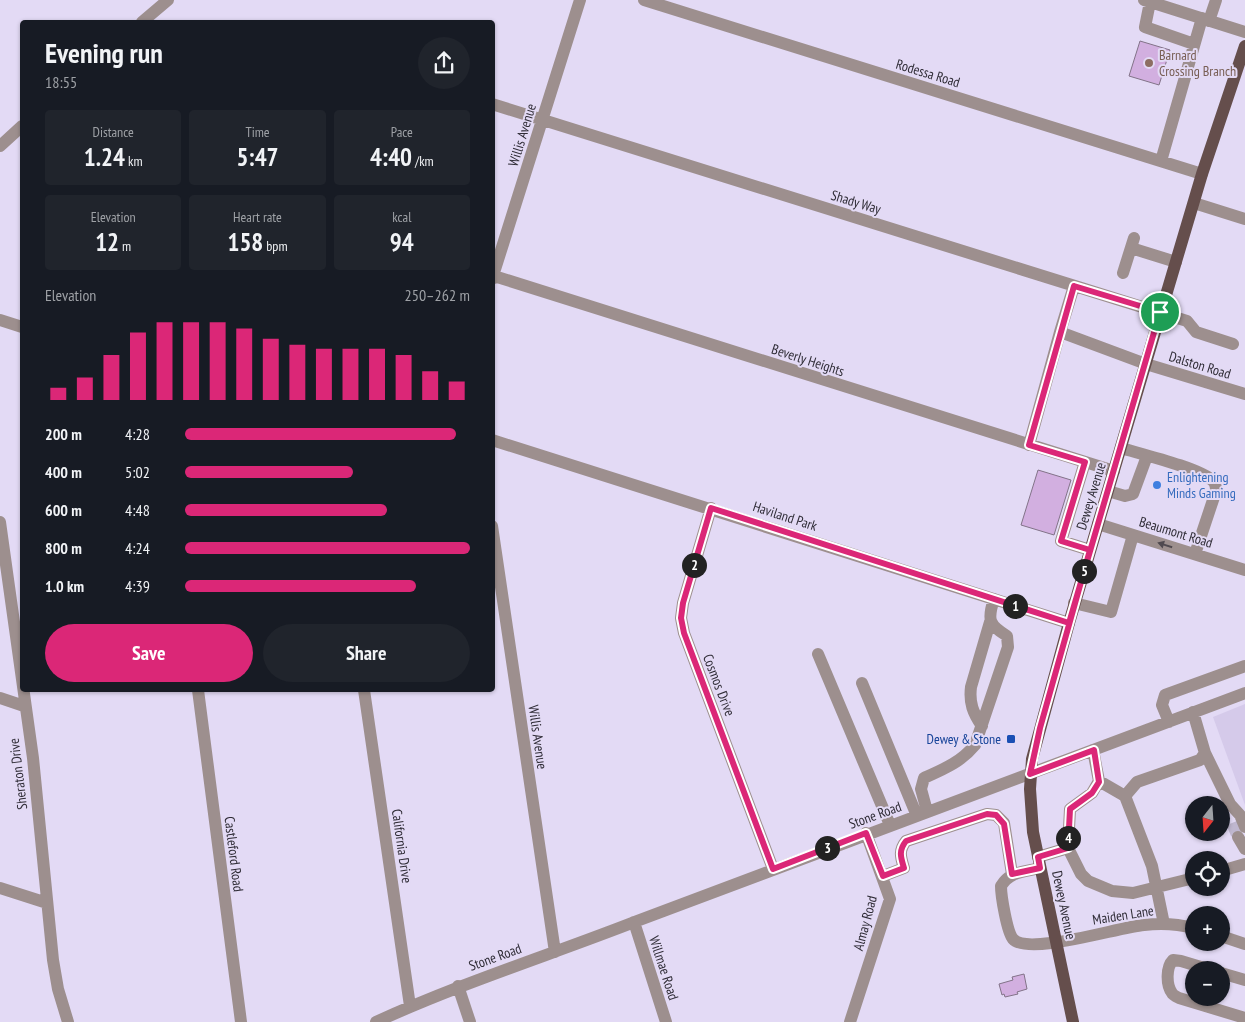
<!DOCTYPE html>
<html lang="en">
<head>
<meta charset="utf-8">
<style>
	:root { --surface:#171b24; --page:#20242c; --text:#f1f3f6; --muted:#9ea1a6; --accent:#db2777 }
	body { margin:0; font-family:"PT Sans Narrow",sans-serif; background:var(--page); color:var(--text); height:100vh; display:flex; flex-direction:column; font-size:19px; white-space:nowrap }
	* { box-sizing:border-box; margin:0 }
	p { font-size:16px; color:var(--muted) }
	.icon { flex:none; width:28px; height:28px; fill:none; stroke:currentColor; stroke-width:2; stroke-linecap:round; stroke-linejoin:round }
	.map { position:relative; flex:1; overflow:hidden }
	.side { position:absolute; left:20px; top:20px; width:475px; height:672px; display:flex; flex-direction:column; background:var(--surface); border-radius:5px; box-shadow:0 1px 4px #0004 }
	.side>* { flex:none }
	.needle { width:32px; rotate:197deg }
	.buttons { position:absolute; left:1185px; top:796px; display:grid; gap:10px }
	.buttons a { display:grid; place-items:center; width:45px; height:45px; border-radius:50%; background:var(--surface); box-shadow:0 1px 4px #0004; font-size:25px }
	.pin { position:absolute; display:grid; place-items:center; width:42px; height:42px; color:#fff; margin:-21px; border:2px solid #fff; border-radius:50%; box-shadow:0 1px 5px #0007 }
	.km { position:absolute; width:25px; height:25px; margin:-12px; border-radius:50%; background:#222; color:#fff; font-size:14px; line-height:25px; text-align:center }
	.round { display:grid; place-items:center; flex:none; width:52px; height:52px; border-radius:26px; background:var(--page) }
	.headline { display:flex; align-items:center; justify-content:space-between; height:85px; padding:0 25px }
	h1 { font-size:28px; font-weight:700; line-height:38px }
	.stats { display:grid; grid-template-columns:repeat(3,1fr); gap:8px; height:85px; padding:5px 25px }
	.stats div { display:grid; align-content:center; border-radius:5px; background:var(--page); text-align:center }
	.stats b { font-size:25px; font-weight:700 }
	.stats small { font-size:14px; font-weight:400 }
	.stats p { font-size:14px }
	.chart { height:140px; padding:10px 25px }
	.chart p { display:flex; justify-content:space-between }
	.chart svg { width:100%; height:90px; margin-top:5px; stroke:var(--accent); stroke-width:6 }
	.primary-button { display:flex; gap:10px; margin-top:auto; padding:10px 25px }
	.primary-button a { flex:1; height:58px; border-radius:30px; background:var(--accent); color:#fff; font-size:20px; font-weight:700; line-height:58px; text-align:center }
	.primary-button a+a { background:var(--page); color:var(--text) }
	ul { padding:0 25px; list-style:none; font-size:16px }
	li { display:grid; grid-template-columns:80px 60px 1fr; align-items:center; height:38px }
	li i { height:12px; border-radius:6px; background:var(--accent) }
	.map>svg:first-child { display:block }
</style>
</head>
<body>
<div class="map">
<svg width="1245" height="1022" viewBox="0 0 1245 1022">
	<rect width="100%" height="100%" fill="#e3daf5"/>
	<path fill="#d5caea" d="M1245,704v101l-32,-88z"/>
	<path fill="#d2afe0" stroke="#827388" d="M1140,41l30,9 -11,35 -30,-9z
		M1038,470l33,10 -17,55 -33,-10z
		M1024,974l3,15 -10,3 1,2 -13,3 -1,-3 -2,1 -3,-11 14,-4 -1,-3z"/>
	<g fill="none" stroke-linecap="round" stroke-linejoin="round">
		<path stroke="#bfb7cf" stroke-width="12" stroke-dasharray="12 6" stroke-linecap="butt" d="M1232,823l6,14"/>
		<path stroke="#9d8f8e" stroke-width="12" d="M644,0l558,174
			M1144,0l101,32
			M1150,2l-5,25 49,17
			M1209,21l7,-21
			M142,22l26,-22
			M492,104l695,217 9,11 37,12
			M0,146l22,-20
			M1161,161l41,-143
			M1194,203l51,16
			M1131,248l45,14
			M1123,273l11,-35
			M494,276l620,195
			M492,279l88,-279
			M1074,286l-14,46 86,32 99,30
			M0,320l22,7
			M492,440l577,183
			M1029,445l31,-113
			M1121,448c20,6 79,20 92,33 3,3 3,6 3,10l-21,63
			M1085,462l-24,79 29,9
			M1108,491l17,5 8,-2 14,-38
			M711,508l-28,95 -2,15 3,15 89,236
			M0,522l33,236 20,202 5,29 10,33
			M1098,524l147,46
			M492,526l63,426
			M1074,603l37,9 22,-77
			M818,654l72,171
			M862,683l55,133
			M198,690l43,332
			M364,690l46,316
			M0,698l24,8
			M1169,722l-7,-17 3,-10 80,-29
			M982,726c-9,-13 -13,-23 -11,-39l19,-65
			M1205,753l25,51 10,11 5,12
			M1099,781l26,15 27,70 12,58
			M1125,796l12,-14 63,-22 5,-7 -12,-41
			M927,811l-6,-22 3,-11c20,-9 37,-16 51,-33l33,-98 -1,-11c-18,-11 -20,-16 -13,-37
			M1238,837l7,12
			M1068,848l13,26 7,7 24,10 21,2 61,-15
			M1038,857l30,-9 2,-39 22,-16 7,-12 -6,-31
			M1040,868c-16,4 -30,3 -39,18 0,10 6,46 12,53 15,17 106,-12 131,-14 16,-2 34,-1 50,3
			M1221,871l24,-7
			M883,876l21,-8c-3,-10 -6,-17 2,-27l81,-27 9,1 8,8 8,51
			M0,888l47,15
			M634,922l32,100
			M1221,936l24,8
			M1211,970l-30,-9 -8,-1c-7,7 -7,25 -1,33 1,2 5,4 7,5l66,20
			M1221,973l24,7
			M458,986l12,36
			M376,1022c85,-39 174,-67 261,-101 202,-77 405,-152 608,-228
			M850,1022l40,-123 -24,-66"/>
		<path stroke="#654e4c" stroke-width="12" d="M1073,1022l-40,-190 -3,-43 2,-30 37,-136 29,-99 104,-350 43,-128"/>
	</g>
	<defs><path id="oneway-solid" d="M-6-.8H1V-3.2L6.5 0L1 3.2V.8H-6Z" transform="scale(1.25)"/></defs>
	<use fill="#504a50" href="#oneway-solid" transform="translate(1165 545) rotate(-163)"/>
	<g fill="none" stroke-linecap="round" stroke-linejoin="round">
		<defs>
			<path id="route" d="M1160,312l-91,311 -358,-115 -28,95 -2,15 3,15 89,236 93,-36 17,43 21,-8c-3,-10 -6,-17 2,-27l81,-27 9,1 8,9 8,50 28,-6 -2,-11 30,-9 2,-39 22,-16 7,-11 -5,-32 -64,24 10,-46 50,-178 -29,-9 24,-79 -56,-17 45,-159 86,26"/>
		</defs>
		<use href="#route" stroke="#fff" stroke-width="10"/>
		<use href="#route" stroke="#db2777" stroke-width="6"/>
	</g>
	<circle fill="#8d6e63" stroke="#e3daf5" stroke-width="2" cx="1149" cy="63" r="5"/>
	<circle fill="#3f7fe0" stroke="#e3daf5" stroke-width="2" cx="1157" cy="485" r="5"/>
	<rect fill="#1a4fb4" stroke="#e3daf5" stroke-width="2" x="1006" y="734" width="10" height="10" rx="2.5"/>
	<g text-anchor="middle" stroke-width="4" stroke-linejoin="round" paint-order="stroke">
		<g font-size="14" fill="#785e54" stroke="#e3daf5" text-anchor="start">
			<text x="1159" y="60">Barnard<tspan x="1159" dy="16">Crossing Branch</tspan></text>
		</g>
		<g font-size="14" fill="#2f2c36" stroke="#e3daf5">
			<text transform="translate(928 73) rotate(17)" y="5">Rodessa Road</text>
			<text transform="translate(522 135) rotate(-73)" y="5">Willis Avenue</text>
			<text transform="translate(856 202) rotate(17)" y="5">Shady Way</text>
			<text transform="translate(808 360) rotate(18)" y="5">Beverly Heights</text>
			<text transform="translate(1200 365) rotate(17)" y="5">Dalston Road</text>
			<text transform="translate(1091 496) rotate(-73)" y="5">Dewey Avenue</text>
			<text transform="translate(785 516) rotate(18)" y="5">Haviland Park</text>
			<text transform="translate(1176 532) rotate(17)" y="5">Beaumont Road</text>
			<text transform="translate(719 685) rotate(69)" y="5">Cosmos Drive</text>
			<text transform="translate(538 737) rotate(82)" y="5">Willis Avenue</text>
			<text transform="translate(18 774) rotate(-97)" y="5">Sheraton Drive</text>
			<text transform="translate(875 815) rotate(-20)" y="5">Stone Road</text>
			<text transform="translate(402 846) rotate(82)" y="5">California Drive</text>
			<text transform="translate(234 854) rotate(83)" y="5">Castleford Road</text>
			<text transform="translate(1064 905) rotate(78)" y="5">Dewey Avenue</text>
			<text transform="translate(1123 915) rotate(-9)" y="5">Maiden Lane</text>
			<text transform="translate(865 923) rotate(-75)" y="5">Almay Road</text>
			<text transform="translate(495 957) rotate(-20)" y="5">Stone Road</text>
			<text transform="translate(664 968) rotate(72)" y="5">Willmae Road</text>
		</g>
		<g font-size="14" fill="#366cbe" stroke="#e3daf5" text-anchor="start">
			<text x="1167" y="482">Enlightening<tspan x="1167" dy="16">Minds Gaming</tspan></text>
		</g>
		<g font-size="14" fill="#164399" stroke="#e3daf5" text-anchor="end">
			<text x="1001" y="744">Dewey &amp; Stone</text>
		</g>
	</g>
</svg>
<div class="buttons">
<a><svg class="needle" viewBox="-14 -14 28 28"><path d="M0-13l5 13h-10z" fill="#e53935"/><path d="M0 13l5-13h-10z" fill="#9ea1a6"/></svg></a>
<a><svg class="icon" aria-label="locate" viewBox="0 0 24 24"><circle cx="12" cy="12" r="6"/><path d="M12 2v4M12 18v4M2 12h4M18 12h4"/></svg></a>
<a>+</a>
<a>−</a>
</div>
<div class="pin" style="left:1160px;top:312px;background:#1e9e55"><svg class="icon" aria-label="arrive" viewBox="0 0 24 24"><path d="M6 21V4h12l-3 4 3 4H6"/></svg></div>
<b class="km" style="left:1015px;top:606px">1</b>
<b class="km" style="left:694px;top:565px">2</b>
<b class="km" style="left:827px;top:848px">3</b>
<b class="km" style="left:1068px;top:838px">4</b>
<b class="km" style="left:1084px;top:571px">5</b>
<section class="side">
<div class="headline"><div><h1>Evening run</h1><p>18:55</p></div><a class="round"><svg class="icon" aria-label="share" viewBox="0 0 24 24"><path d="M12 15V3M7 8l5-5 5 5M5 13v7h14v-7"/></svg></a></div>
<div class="stats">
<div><p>Distance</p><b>1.24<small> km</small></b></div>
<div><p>Time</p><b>5:47</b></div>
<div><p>Pace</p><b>4:40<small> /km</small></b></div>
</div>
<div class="stats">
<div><p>Elevation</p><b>12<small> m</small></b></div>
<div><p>Heart rate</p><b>158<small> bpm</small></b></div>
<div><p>kcal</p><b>94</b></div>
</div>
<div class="chart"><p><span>Elevation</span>250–262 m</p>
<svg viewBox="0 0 160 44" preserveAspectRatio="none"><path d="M5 44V38M15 44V33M25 44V22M35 44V11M45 44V6M55 44V6M65 44V6M75 44V9M85 44V14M95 44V17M105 44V19M115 44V19M125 44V19M135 44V22M145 44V30M155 44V35"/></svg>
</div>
<ul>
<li><b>200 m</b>4:28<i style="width:95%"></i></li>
<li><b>400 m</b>5:02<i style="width:59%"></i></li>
<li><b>600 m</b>4:48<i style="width:71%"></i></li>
<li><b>800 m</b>4:24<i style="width:100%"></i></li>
<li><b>1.0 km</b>4:39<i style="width:81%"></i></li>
</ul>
<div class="primary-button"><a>Save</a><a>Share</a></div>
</section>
</div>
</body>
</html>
